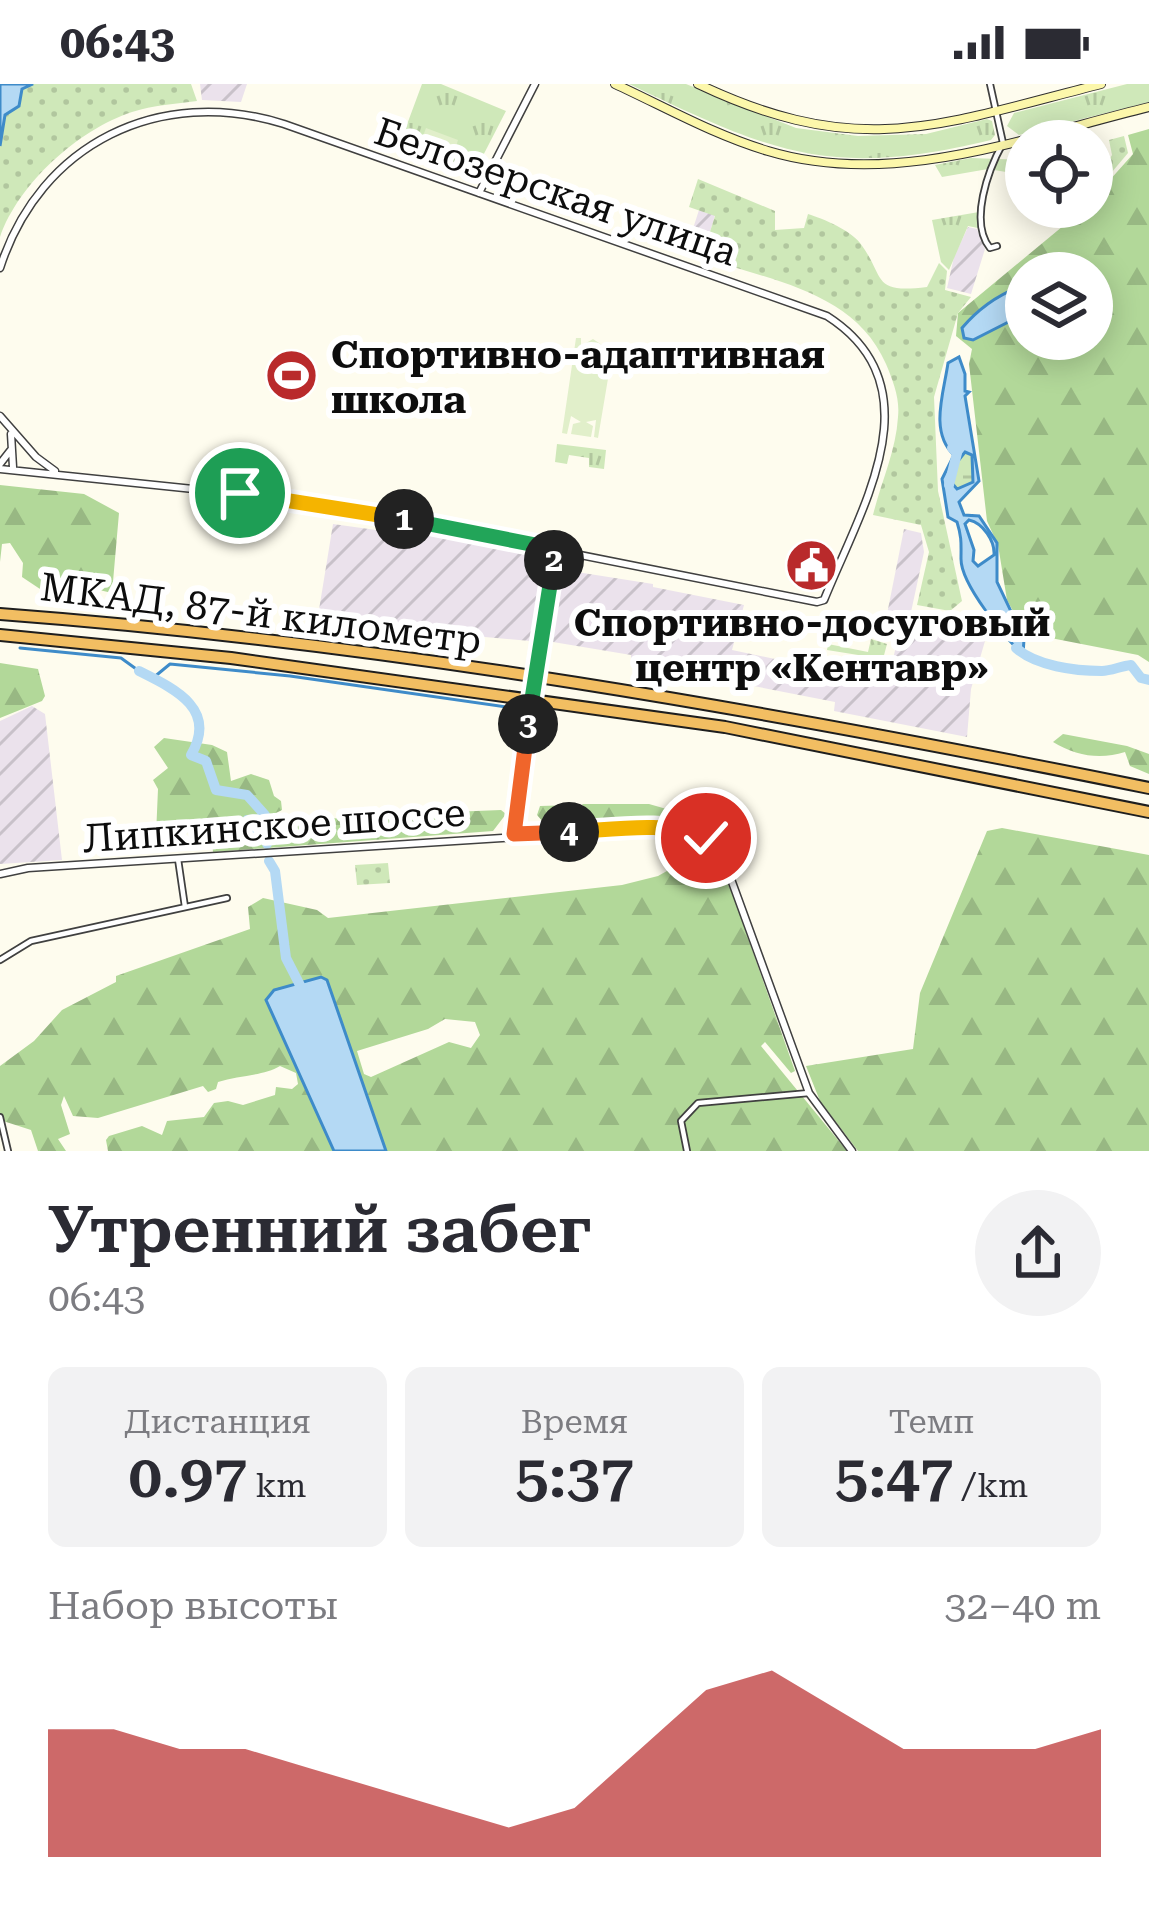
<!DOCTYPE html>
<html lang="ru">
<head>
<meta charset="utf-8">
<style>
	:root { --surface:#fff; --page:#f2f2f3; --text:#2b2b33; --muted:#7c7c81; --accent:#b92a2b }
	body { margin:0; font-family:"Roboto Serif",serif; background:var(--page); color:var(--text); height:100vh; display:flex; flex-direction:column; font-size:45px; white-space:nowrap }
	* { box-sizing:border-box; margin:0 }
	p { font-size:39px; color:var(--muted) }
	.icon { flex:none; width:66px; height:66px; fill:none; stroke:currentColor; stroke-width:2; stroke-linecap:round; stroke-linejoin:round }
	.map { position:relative; height:1067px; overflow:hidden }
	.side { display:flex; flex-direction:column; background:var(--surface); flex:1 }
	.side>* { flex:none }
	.tools { position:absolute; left:1005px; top:36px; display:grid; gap:24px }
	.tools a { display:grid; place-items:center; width:108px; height:108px; border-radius:50%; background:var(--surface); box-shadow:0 6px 30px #0003; font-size:60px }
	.pin { position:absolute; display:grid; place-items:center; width:102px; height:102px; color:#fff; margin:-51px; border:6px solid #fff; border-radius:50%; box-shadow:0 3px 12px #0007 }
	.km { position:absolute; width:60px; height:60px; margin:-30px; border-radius:50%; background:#222; color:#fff; font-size:33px; line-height:60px; text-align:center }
	.round { display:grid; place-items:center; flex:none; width:126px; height:126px; border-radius:63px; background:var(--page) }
	.head { display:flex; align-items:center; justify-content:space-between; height:204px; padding:0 48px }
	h1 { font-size:66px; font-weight:600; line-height:90px }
	.metrics { display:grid; grid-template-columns:repeat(3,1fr); gap:18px; height:204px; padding:12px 48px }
	.metrics div { display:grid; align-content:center; border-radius:18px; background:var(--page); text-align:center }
	.metrics b { font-size:60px; font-weight:600 }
	.metrics small { font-size:33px; font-weight:400 }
	.metrics p { font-size:33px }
	.chart { height:336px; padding:24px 48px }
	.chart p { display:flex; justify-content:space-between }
	.chart svg { width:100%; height:216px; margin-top:12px; fill:var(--accent); opacity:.7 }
	.status { display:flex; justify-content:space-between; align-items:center; height:84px; padding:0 60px; background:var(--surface); direction:ltr }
	.status svg { height:33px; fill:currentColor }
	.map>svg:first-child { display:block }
</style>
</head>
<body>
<div class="status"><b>06:43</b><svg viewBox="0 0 49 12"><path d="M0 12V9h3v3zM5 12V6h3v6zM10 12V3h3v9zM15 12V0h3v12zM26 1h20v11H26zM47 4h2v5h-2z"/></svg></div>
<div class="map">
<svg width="1149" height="1067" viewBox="0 0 1149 1067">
	<defs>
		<pattern id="industrial-furrows" width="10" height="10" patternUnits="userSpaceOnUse" patternTransform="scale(3)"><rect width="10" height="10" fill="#ebe2ec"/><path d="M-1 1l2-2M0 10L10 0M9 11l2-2" fill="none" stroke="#c8c1c9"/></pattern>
		<pattern id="grass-tufts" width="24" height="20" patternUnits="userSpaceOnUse" patternTransform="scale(3)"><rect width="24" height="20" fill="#cfe8b9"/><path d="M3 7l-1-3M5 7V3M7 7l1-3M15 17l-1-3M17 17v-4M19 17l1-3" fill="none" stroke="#b1c69e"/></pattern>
		<pattern id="forest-firs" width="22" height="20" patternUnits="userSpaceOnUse" patternTransform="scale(3)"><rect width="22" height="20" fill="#b2d899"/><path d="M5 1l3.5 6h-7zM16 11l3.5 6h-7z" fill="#98b883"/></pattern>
		<pattern id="wetland-marsh" width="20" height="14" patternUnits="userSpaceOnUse" patternTransform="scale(3)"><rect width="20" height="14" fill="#cfe8b9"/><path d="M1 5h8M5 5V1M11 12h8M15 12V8" fill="none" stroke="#b1c69e"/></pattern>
		<pattern id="park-dots" width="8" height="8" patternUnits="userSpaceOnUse" patternTransform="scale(3)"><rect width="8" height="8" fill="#cfe8b9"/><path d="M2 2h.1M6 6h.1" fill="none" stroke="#b1c69e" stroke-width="1.8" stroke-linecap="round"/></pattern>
	</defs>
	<rect width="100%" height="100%" fill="#fefcee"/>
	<path fill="url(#industrial-furrows)" d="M200,0h47l-6,18 -39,-2z
		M699,126l16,5 -10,34 -17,-5z
		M968,143l9,2 8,20 -14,45 -24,-6 7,-31z
		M385,439l158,31 -13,87 -213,-19 16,-98 50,7z
		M904,445l17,4 3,19 -13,60 42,8 -2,14 34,7 -14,48 -4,48 -133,-26 1,-9 -204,-40v-7l-84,-14 17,-71 89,14v3l91,18 -12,45 105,22 4,-7 49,6 13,-53 -16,-4z
		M32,622l13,8 17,146 -62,4v-143z"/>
	<path fill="url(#grass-tufts)" d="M422,0h19l65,27 -33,64 -74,-29z
		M629,0h57l110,44 62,8 68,-2 61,-15 5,2 3,14 -4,5c-161,39 -218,13 -362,-56z
		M1127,0h22v18l-130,33 -12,-9 7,-13z
		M971,74l55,2 -2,15 -36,-6 -46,8 -7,-12z
		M979,128l-1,16 -10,-2 -19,44 -8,-8 -9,-42z
		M557,360l49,6 -2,19 -15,-2v-9l-20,-3 -2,9 -12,-2z
		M871,555l16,5 -4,15 -56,-9 1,-6 40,8z"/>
	<path fill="url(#forest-firs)" fill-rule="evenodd" d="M1149,45v533l-11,-7 -113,-22 -18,-33 -9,-55 -11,-24 -18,-157 3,-15 -16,-13 2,-23 128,-106h6v-7l41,-46 -5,-19zM1026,189h66v66h-66v-26l-14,10 7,-36 7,1z
		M0,401l84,9 35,19 -7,80 -17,-4 -10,-11 -23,-3 -4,15 -12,3 -24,-16 1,-14 -13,-20 -8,1 -2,18z
		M0,579l38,6 7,27 -3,5 -42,17z
		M1063,650l64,12 22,8v20l-19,-8 -5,-14c-25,8 -49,4 -72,-10z
		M164,654l48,7 15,7 4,29 20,-7 18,6 5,16 7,5 1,9 -6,3 7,12c32,0 41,-14 73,-2l20,-8 125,-5 5,4 -13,17 -280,21 -3,-30h-15l-7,11 -32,2 2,-46 -5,-9 15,-12 -14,-21z
		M582,720h67l28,8 7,10 -88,5z
		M574,721l3,6 -5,9 14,2 -2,4 -34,4 -13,-15 3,-9z
		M1002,744l147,27v296h-291l-38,-50 -14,-35 107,-17 7,-56 67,-162z
		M708,764l23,42 64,181 -4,2 -26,-31 -4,4 86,105h-460l-49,-131 -51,-33 50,164h-229l-2,-11 3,-4 33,-10 20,9 5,-14 37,-4 10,-14 14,-2 15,4 32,-10 1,-8 16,2 6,-5 -2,-11 -16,-7c-16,10 -41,9 -62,16l-2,7 -8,3 -5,-6 -105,32 -25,-2 -9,-20 -3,9 9,29 -12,5 8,12h-28l-7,-21 -31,-10v-54l34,-25 28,-31 54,-28v-6l134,-47 -2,-22 15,-9 54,12 11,8 294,-33 36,-9zM445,935l30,3 5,13 -9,13 -22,-6 -78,35 -7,-3 -7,-23 71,-22z"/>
	<path fill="url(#wetland-marsh)" d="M965,368l7,3 1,26 -17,8 -5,-7v-12z"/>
	<path fill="url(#park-dots)" d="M0,0h191l6,17c-21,3 -44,4 -65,11 -54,18 -113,71 -132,125z
		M1124,52l4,17 -27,32 -5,-3 16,-27 -3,-15z
		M698,95l77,32v19l29,-2 4,-14c16,5 42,16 52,29 26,34 10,51 67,44l12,-24 8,8 -2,19 26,7 -13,16 -24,84 4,94 24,110 -12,10 -33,-6 12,-53 -8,-27 -48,-10c8,-33 23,-64 25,-98 2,-19 -5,-36 -12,-53 -32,-73 -115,-83 -184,-107l13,-41 -26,-9z
		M388,779l2,20 -33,2 -2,-20z"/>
	<path fill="#e1efca" d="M426,44l32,12 -5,16 -34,-9z
		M576,254h5v8l12,-7 15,10 1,-6h5l-16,95 -4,-1 2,-17 -10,2 7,4 -2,11 -20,-3 2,-10 8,-2 -10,-6 -4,18 -5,-1z"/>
	<path fill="#b4d9f4" stroke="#3e8bc9" stroke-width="3" fill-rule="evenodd" d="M0,0h33l-11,5 -3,17 -14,9 -5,31z
		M1019,203l7,1v25l-53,27 -9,-2 -2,-10c17,-20 34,-32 57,-41z
		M959,273l6,17v17l4,1 -4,4 14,85 -20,21 5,13 15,1 18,27v39l27,57 -1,16c-18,-18 -62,-70 -62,-96 0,-15 1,-21 -4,-37l-9,-5 -6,-38 12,-24c-25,-23 -10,-63 -6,-92zM965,368l7,3 1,27 -16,7 -6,-7v-12zM969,436c14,3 26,21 25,35l-16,11 -5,-5 1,-11 -9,-26z
		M321,893l6,3 59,171h-52l-68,-151 8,-10z"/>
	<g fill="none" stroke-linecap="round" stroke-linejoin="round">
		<path stroke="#3e8bc9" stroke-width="3" d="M20,564l101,10 18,13
			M153,594l17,-14 120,12 231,33"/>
		<path stroke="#b4d9f4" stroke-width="10" d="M949,401l8,-32 -5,-5
			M1016,564c20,18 59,23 86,23 9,0 19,-5 29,-6l10,13 8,2
			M139,587c36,18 79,38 52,84l15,6 10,29 31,5 18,20v4l-18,1 8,12 11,4 1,8
			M269,777l6,10 11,87 17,33"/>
		<defs>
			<path id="minor" d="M990,0l13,59c-15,27 -34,79 -13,105l7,-2
				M178,775l7,48
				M0,876l31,-19 196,-43
				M0,1033l8,34
				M687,1067l-6,-30 17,-18 111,-10"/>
			<path id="tertiary" d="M479,109l56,-109
				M0,184c40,-125 160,-183 284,-144l543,192c111,71 34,192 -3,284l-7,2 -509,-101 -308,-32
				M0,332l36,41 19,14
				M11,350l2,33
				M0,380l10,-13
				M539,562l17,-96
				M514,750l13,-105
				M0,790l28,-6 617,-39 58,7 21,24 85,233 43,58"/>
			<path id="secondary" d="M615,0c50,23 99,51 153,67 126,38 258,-14 381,-44
				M698,0c162,77 241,41 403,0"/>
			<path id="trunk" d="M0,530c387,29 769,97 1149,174
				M0,551l231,23 494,69 424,85"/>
		</defs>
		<use href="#minor" stroke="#404040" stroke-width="8"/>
		<use href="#tertiary" stroke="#404040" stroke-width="9"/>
		<use href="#secondary" stroke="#2f2f2f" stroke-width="10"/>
		<use href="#trunk" stroke="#1e1e1e" stroke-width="14"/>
		<use href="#minor" stroke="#fff" stroke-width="4.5"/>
		<use href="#tertiary" stroke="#fff" stroke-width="6"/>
		<use href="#secondary" stroke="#fcf7ab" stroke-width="8"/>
		<use href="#trunk" stroke="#f2be62" stroke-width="10"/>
		<defs>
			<path id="tertiary-bridge" d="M527,645l12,-83"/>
		</defs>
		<use href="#tertiary-bridge" stroke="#404040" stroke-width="9" stroke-linecap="butt"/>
		<use href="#tertiary-bridge" stroke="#fff" stroke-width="6"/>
	</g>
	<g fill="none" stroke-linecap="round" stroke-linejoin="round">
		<defs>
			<path id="split-1" d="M240,409l164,26"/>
			<path id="split-2" d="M404,435l152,30 -2,11"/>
			<path id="split-3" d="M528,640l26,-164"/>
			<path id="split-4" d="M528,640l-14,110 55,-2"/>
			<path id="split-5" d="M569,748c43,-2 97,-12 137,6"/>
		</defs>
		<use href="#split-1" stroke="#fff" stroke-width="24"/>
		<use href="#split-2" stroke="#fff" stroke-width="24"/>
		<use href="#split-3" stroke="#fff" stroke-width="24"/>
		<use href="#split-4" stroke="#fff" stroke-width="24"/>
		<use href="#split-5" stroke="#fff" stroke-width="24"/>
		<use href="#split-1" stroke="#f5b400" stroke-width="15"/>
		<use href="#split-2" stroke="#22a559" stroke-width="15"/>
		<use href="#split-3" stroke="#22a559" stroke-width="15"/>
		<use href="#split-4" stroke="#f0652b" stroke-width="15"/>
		<use href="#split-5" stroke="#f5b400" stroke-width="15"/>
	</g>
	<defs>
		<symbol id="stadium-disc" viewBox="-11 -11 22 22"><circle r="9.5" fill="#b92a2b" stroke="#fff"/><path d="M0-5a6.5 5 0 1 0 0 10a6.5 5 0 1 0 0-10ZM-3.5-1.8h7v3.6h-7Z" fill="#fff"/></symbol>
		<symbol id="civic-disc" viewBox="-11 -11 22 22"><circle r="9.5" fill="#b92a2b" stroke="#fff"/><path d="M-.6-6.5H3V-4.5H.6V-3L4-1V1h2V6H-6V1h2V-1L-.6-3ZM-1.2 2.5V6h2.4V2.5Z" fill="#fff"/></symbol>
	</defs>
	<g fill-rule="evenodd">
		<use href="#stadium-disc" x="262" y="262" width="59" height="59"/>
		<use href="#civic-disc" x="782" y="452" width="59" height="59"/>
	</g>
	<g text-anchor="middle" stroke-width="12" stroke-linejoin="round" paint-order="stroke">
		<g font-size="39" fill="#0d0d0d" stroke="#fff">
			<text transform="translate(556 107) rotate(19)" y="14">Белозерская улица</text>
			<text transform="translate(261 529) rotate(7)" y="14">МКАД, 87-й километр</text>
			<text transform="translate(274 741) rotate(-4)" y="14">Липкинское шоссе</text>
		</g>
		<g font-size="39" font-weight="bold" fill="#0d0d0d" stroke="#fff" text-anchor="start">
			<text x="331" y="284">Спортивно-адаптивная<tspan x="331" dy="45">школа</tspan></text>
			<text x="812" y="552" text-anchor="middle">Спортивно-досуговый<tspan x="812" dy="45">центр «Кентавр»</tspan></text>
		</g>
	</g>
</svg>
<div class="tools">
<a><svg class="icon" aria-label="locate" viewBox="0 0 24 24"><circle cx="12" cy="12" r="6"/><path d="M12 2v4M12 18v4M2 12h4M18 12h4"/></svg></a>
<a><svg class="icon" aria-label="layers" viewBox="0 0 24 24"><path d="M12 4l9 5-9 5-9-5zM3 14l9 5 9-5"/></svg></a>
</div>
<div class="pin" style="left:240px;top:409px;background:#1e9e55"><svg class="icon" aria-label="arrive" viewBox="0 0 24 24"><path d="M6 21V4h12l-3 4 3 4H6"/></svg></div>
<div class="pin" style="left:706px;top:754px;background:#d93025"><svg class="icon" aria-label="check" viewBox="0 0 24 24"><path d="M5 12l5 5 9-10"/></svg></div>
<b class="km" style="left:404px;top:435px">1</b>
<b class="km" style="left:554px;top:476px">2</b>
<b class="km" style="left:528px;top:640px">3</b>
<b class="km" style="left:569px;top:748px">4</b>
</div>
<section class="side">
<div class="head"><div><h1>Утренний забег</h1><p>06:43</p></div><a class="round"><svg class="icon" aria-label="share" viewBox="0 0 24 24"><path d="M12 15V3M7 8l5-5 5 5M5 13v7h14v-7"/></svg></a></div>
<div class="metrics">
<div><p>Дистанция</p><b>0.97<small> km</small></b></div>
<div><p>Время</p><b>5:37</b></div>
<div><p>Темп</p><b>5:47<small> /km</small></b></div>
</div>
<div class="chart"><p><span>Набор высоты</span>32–40 m</p>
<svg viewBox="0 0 160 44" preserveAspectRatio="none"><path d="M0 44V18L10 18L20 22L30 22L40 26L50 30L60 34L70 38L80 34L90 22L100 10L110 6L120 14L130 22L140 22L150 22L160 18V44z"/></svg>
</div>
</section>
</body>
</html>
